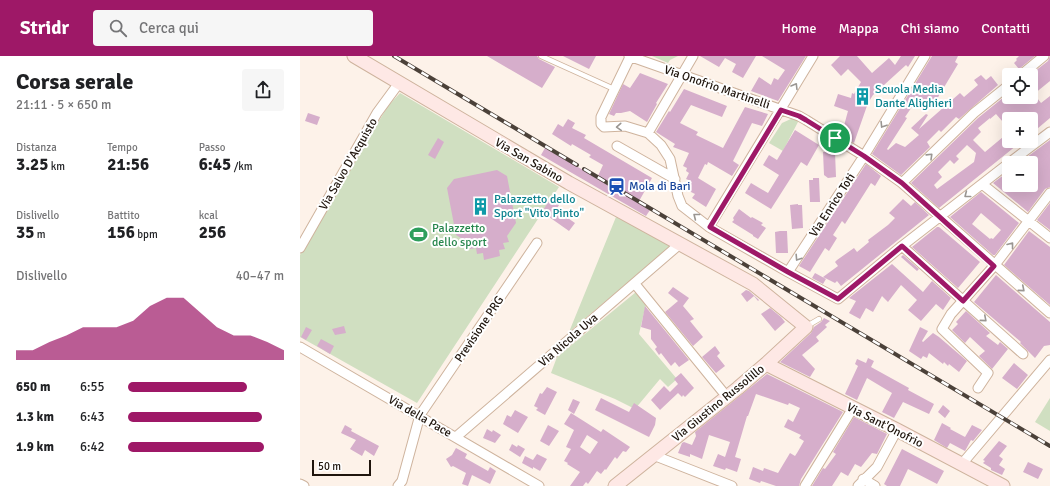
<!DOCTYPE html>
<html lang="it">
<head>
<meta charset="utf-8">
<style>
	:root { --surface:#fff; --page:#f6f6f6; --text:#202124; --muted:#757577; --accent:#9e1867 }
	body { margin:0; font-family:Signika,sans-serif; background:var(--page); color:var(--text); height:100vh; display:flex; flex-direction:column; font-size:15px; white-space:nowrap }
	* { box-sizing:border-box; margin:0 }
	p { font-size:13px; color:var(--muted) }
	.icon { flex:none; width:22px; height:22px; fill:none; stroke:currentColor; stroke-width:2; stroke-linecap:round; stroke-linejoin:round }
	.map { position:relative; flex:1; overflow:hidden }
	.drawer { display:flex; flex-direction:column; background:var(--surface); width:300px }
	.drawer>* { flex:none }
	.fabs { position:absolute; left:702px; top:12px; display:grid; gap:8px }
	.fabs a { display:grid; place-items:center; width:36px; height:36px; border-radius:4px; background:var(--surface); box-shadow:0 4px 16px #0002; font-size:20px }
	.scale { position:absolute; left:12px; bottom:10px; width:59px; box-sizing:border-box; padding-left:4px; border:2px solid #1f150d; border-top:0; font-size:11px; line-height:14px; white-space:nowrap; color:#1f150d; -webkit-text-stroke:3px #fff; paint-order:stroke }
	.pin { position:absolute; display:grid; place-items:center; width:34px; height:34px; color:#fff; margin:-17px; border:2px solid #fff; border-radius:50%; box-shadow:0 1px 4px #0007 }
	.round { display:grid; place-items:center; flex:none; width:42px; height:42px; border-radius:4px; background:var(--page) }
	.headline { display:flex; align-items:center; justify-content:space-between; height:68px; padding:0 16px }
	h1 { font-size:22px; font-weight:700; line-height:30px }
	.metrics { display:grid; grid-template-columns:repeat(3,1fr); gap:6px; height:68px; padding:4px 16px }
	.metrics div { display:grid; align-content:center }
	.metrics b { font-size:17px; font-weight:700 }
	.metrics small { font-size:11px; font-weight:400 }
	.metrics p { font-size:11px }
	.chart { height:112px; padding:8px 16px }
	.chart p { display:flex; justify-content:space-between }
	.chart svg { width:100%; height:72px; margin-top:4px; fill:var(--accent); opacity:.7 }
	ul { padding:0 16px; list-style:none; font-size:13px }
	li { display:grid; grid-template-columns:64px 48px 1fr; align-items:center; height:30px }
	li i { height:10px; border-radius:5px; background:var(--accent) }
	header { display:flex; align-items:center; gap:24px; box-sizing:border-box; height:56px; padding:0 20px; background:var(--accent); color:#fff }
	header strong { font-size:19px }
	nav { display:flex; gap:22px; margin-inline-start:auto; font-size:14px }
	.search { width:280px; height:36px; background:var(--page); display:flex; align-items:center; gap:10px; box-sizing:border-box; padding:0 14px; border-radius:4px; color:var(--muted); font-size:15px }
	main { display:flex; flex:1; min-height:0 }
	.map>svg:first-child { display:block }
</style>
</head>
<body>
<header>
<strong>Stridr</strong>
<div class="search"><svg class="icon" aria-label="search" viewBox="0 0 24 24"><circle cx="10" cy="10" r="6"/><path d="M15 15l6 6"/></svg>Cerca qui</div>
<nav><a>Home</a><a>Mappa</a><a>Chi siamo</a><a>Contatti</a></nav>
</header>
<main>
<section class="drawer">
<div class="headline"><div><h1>Corsa serale</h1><p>21:11 · 5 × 650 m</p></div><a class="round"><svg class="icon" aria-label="share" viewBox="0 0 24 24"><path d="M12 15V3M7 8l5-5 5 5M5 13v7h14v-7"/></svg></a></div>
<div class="metrics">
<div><p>Distanza</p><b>3.25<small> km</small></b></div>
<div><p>Tempo</p><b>21:56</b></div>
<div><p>Passo</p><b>6:45<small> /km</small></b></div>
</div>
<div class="metrics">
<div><p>Dislivello</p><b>35<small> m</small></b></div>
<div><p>Battito</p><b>156<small> bpm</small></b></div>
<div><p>kcal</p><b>256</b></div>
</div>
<div class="chart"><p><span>Dislivello</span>40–47 m</p>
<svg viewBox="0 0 160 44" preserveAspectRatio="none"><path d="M0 44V38L10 38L20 33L30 29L40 24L50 24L60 24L70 20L80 11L90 6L100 6L110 15L120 24L130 29L140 29L150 33L160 38V44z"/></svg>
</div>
<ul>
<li><b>650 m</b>6:55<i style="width:76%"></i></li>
<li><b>1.3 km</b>6:43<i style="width:86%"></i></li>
<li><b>1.9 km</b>6:42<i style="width:87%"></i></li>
</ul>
</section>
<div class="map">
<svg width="750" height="430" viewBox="0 0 750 430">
	<rect width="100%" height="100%" fill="#fdf2e9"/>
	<path fill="#d0dfc1" d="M352,0h26l-8,4 -2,3z
		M100,37l159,94 -142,216 -117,-66v-82l38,-67h3l1,-6 46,-76z
		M493,62l6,2 -16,31 -14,-8 13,-20z
		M316,161l56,28 -103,87z
		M336,236l10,12 -7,30 38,45 -9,8 -8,-8 -25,30 -20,-10 -64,-26 6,-16z
		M750,342v33l-15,-9z"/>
	<path fill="#d6aecb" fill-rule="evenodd" d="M187,0h50l2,3 16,8 -13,21z
		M263,0h33l-7,13z
		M400,0h56l-13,22 -11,-6 4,-8 -11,-6 -6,9z
		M462,0h44l-28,45 -27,-10 8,-14 12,8 3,-7 4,2 7,-10z
		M540,0h17l15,17 17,-15 6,7 6,-9h14l-7,11 -2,-2 -33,30 -5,8 -14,40 -7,-4 2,-4 -7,-2 6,-22 -14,-5 4,-12 13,4 1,-5 2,1 7,-12 -13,-13 -7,7 -10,-11z
		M632,0h26l-3,6 3,2 -24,40 -14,-6 -2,4 -2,-1 -11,16 2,1 -20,31 1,1 8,-7 9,4 14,-12 -8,-7 15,-14 2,1 -9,14 41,-36 4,4 14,-12 -4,-5 7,-5 5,5 5,-4 7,9 -39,34 -3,-2 -15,15 -2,-2 -12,12 3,5 -29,28 -29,-21z
		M719,0h16l-16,13 -5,-6 3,-3 -1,-1z
		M750,0v25l-16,13 7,9 9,-7v22l-19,16v-15h-22v10l-13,-15 -6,5v-1l-12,10 3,4 -8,8 12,12 24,-20v9h13l-83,67 -28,-25 67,-65 31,-25v4h22l-1,-22 18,-14zM667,89l9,8 -2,9 -37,27 -3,-4 8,-8 -4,-5 12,-12 4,4 5,-5 -3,-3z
		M340,17l28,11 -12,19 1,1 -10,18 -17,-11 -9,2h-5l-2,3 -5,-2 14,-30 7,4z
		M384,33l43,17 -5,11 -31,-12 -11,18 18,9 -2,3 27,13 22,-41 23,7 -6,12 -10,-3 -19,38 6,4 -7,11 -24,-14 -1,3 -2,-1 -7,14 18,11 -10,18 -14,-9 3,-4 -8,-4 4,-9 -5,-2 3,-6 -3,-2 1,-3 -4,-2 6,-13 -16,-6 2,-3 -19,-12 13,-21 1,1z
		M8,57l12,4 -3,8 -12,-4z
		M268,63l7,4 -3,5 14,7 -2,3 68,40 -14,25 12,7 -4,6 -105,-61 4,-7 52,30 6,-13 -14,-8 2,-2 -19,-11 -1,2 -19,-12 6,-10 5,3z
		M495,74l24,15 -12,21 -6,-4 -30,47 -26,-16 6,-10 17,10 11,-18 -16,-10 6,-10 8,5z
		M138,82l6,4 -9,17 -7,-4z
		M750,84v47l-5,2 -17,23 -35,-29 16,-12v14h22v-22h-12z
		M523,96h12l1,25 -8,1 -4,-3z
		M566,108l15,12 -6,10 -4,-3 -26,41 -3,-3 -9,14 4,3 -8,13 -4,-3 -15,24 -11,-6z
		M197,114l10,6 9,47 -9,13 2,6 -6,1 2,6 -6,1 1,6 -16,4 -1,-7 -6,1 -1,-6 -6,1 -1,-6 -13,-8 -9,-47 7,-9z
		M513,122h6l1,24h-10l-1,-22h4z
		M681,136l38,31 -24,32h-2l-43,-38zM681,157l20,17 -8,9 -2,-1 -1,1 -18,-15z
		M253,138l9,6 -6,10 19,13 -6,8 -27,-19z
		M603,143l8,7 4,-4 14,13 -88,71 -4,-5 -2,2 -12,-6 15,-11 -3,-4 2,-2 17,-12 3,4 12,-10 -1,-2 20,-15 7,-7 -6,-5z
		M750,147v27l-13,-10z
		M498,148v1h4l1,23 -11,1 -2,-24z
		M439,153l12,9 1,-1 11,6 -2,2 5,3 -8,11 -5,-3v-1l-21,-13 2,-2 -1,-2z
		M637,171h2l41,35 -22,26 -46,-41z
		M480,175h7l1,22h-12l-1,-21z
		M729,175l21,16v58l-46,-40z
		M603,199l16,14 -2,2 -16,-14z
		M592,208l31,28 9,-11 19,17 -8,12 -7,-6 -15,17 -13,-11 9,-10 -16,-15 -13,17 -6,-6 -9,16 -7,-4 -6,11 -11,-6 7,-12 -7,-3z
		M515,217l11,6 -3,5 -11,-6z
		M696,219l54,47v23l-6,1 -9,12 -15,-15 1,-1 -47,-40z
		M373,231l16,11 -6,8 11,13 -4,2 13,16 -10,9 -28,-34 13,-11 -10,-8z
		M446,234l3,1 10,9 -1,1 -4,-5 -7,6 -6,-8z
		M345,250l44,54 -10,7 -4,-5 -4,4 -10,-13 -2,2 -4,-6 2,-2 -6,-8v-9l-10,-3z
		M470,252l11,9 4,5 -10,9 -14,-17z
		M666,255l24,22 -4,3 12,9 2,-3 8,7 -16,20 -13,-13 6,-5 -15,-14 -5,6 -13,-13 6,-6 -2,-2z
		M524,262l6,3 -5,4 2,2 -11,10 3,4 -17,14 13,14 -5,8 -30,-15 31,-29 3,-6 7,-5z
		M44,270l2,7 -11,2 -3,-6z
		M6,271l6,3 -6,10 -5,-3z
		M620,271l8,4 -6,10 1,1 10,-9 6,4 28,24 -8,11 -10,-8 -1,2 -4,-4 -1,2 -14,-11 -2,5 -4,-2 -2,3 -12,-8z
		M21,283l13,7 -4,8 -13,-8z
		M415,290l5,7 -3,3 8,10 -9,7 -14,-16z
		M568,302l6,3 -3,6 38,21 -1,2 26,14 -5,10 -26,-12 -9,16 -12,-6 10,-19 -25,-15 -10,22 -12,-6 13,-28 -3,-2 2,-5 9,4z
		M714,307l14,12 -11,14 -15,-11z
		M381,317l13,15 -9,9 -2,-2 -1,2 -4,-4 -18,17 -9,-10 13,-14 6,6 8,-8 -4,-5z
		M467,318l76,38 -42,67 -2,7h-23l-15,-5 -1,2 -11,-4 4,-12 10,4 1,-3 14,5 12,-20 5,3 2,-3 7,-12 -5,-3 2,-3 -17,-8 4,-8 5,3 7,-14 -11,-5 -1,2 -32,-11 -8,22h-1l-12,41 6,2 -4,13 -11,-4 -1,2 -12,-4 5,-12 7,3 5,-15 -21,-7 -7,24 -12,-5v3l-12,-4 4,-10 2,-1 8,3 4,-9 -1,-4z
		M247,331l10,5 -12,23 -9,-5 2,-2 -4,-2 6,-13 2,1z
		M301,342l28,14 5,-9 22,15 -1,7 -6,12 -54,-27z
		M273,343l7,3 -6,12 -6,-4z
		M643,349l7,6 -5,7 -7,-6z
		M215,354l13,7 -10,16 -15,-9 4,-9 4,2z
		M271,357l30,19 2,-3 27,18 -4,5 -3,-1 -6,8 -2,-2 -9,13 -1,-1 -4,5 -4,-3 -9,13 -2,-2 -3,4h-13l10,-14 -13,-8 1,-1 -4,-2 7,-12 -5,-2 8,-17 -10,-6zM287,379l11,7 -8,12 -10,-7z
		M554,361l33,17 -10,20 -5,-1 -11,14 -6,-3 -7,12 -7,-4 -9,14h-20l11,-18 2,1 11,-15 -3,-2z
		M642,367l9,5 -1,1 15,8 7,-12 10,5 -9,11 -2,-1 -6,11 -15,-8 -3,5 -13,-8z
		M45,369l7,4 -1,2 28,15 -5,10 -9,-6 -3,6 -12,-7 6,-9 -15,-7z
		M248,369l11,6 -10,15 -9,-5z
		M187,373l5,3 1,-2 8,5 -6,8 -12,-5z
		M699,385l8,5 -8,10 4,3 -4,6 6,4 -3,6 -11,-5v-2l-8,-5 2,-2 -2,-1z
		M212,388l5,3 1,-2 7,4 -5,8 -11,-7z
		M156,392l11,6 -2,4 23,13 2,-4 6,4 -6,13 -18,-9 -4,11 -6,-2 4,-11 -13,-7 -2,1 -5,-8 6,-4z
		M602,393l42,22 -7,13 -29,-15 -8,17h-13l-3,-2z
		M237,398l10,5 -7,12 -7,-4v2l-11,-6 3,-7 8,4z
		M728,406l15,7 -5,10 -15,-7z"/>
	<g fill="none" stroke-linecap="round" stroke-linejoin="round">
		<defs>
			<path id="lane" d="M241,0l73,33
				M507,270l12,-7"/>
			<path id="street" d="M329,0l170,60 7,4 58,36 38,27 148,130
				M330,1l-29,60v7l3,3 21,-1 23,7 13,12 9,14 8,37 4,10 27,21 79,45 50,27 64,-53 107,-83
				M721,19l23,-19
				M348,77l45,-77
				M317,90l58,33
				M709,107l41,-31
				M602,127l72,-70 35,-28
				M682,128l68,54
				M409,171l104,-171
				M602,190l121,108
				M0,192l77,-135 22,-30
				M488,216l76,-116 61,-100
				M335,228l92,113
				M0,291l239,139
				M678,332l10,-15 -46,-44 9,-15 43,-48 56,-73
				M156,381l225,-194
				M353,399l79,31
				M661,409l89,-105
				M563,423l12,7
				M0,428l4,2
				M98,430l4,-5 18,-66 117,-172
				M505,430l48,-78
				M558,430l19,-19 20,-37"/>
			<path id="secondary" d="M54,0l215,127 184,101 53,43 -40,37 -28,24 -123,98
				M466,308l131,66 106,56"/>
		</defs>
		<use href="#lane" stroke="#ceb39d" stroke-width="6"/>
		<use href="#street" stroke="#ceb39d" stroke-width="11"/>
		<use href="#secondary" stroke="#ceb39d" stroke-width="15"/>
		<use href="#lane" stroke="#fff" stroke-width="4.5"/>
		<use href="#street" stroke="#fff" stroke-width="9"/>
		<use href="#secondary" stroke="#fee8e5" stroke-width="13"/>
		<defs>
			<path id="rail" d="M94,0l183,109
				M284,113l466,277"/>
		</defs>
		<use href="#rail" stroke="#4b4139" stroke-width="4"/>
		<use href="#rail" stroke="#fff" stroke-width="2.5" stroke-dasharray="8" stroke-linecap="butt"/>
	</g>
	<defs><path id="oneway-chevron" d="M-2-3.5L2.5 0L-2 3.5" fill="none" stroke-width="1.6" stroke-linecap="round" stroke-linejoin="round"/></defs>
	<g stroke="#9a9692">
		<use href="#oneway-chevron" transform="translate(495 30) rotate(-59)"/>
		<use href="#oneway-chevron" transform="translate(583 69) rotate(122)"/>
		<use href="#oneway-chevron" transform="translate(319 71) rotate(176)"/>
		<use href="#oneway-chevron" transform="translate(630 100) rotate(-44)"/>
		<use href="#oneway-chevron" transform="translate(667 139) rotate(142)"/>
		<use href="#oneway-chevron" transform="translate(396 160) rotate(-142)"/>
		<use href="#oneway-chevron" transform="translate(711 189) rotate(-52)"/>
		<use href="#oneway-chevron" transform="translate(498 202) rotate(123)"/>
		<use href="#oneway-chevron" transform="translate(722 233) rotate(40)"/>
		<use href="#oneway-chevron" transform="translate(684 263) rotate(41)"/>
	</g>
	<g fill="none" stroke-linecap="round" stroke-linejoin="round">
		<defs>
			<path id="route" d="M481,54l18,6 7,4 58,36 38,27 92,83 -31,35 -61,-55 -64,53 -50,-27 -78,-45z"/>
		</defs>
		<use href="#route" stroke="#fff" stroke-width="8"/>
		<use href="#route" stroke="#9e1867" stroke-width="5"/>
	</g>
	<defs>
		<symbol id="building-bare" viewBox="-9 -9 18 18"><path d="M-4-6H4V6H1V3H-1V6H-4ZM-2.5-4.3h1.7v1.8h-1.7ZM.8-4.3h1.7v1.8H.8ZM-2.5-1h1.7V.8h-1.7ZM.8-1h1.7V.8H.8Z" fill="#0f9aa8" stroke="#fff" stroke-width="2.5" paint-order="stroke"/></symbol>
		<symbol id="station-bare" viewBox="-9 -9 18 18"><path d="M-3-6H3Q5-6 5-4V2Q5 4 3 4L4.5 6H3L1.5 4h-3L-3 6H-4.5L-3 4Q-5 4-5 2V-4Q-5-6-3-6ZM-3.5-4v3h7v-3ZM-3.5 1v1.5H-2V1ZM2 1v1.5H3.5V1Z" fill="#1a4fb4" stroke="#fff" stroke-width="2.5" paint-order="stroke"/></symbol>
		<symbol id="stadium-bare" viewBox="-9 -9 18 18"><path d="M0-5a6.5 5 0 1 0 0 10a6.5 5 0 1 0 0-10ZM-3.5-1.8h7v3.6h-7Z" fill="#2e9e5b" stroke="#fff" stroke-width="2.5" paint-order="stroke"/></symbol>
	</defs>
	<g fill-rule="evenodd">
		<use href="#building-bare" x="550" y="28" width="25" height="25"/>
		<use href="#station-bare" x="304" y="118" width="25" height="25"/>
		<use href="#building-bare" x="168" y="138" width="25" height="25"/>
		<use href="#stadium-bare" x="106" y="166" width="25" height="25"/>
	</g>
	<g text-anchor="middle" stroke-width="4" stroke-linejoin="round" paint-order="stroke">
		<g font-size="12" fill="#1f150d" stroke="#fff">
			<text transform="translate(417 31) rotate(19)" y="4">Via Onofrio Martinelli</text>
			<text transform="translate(229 104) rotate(30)" y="4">Via San Sabino</text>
			<text transform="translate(48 108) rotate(-60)" y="4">Via Salvo D'Acquisto</text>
			<text transform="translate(532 149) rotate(-57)" y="4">Via Enrico Toti</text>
			<text transform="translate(179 273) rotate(-56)" y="4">Previsione PRG</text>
			<text transform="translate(268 284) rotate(-41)" y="4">Via Nicola Uva</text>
			<text transform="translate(418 347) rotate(-39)" y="4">Via Giustino Russolillo</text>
			<text transform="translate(120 360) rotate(30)" y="4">Via della Pace</text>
			<text transform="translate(585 369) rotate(27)" y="4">Via Sant'Onofrio</text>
		</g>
		<g font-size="12" fill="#0d838f" stroke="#fff" text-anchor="start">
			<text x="575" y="37">Scuola Media<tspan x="575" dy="14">Dante Alighieri</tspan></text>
			<text x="194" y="147">Palazzetto dello<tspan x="194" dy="14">Sport "Vito Pinto"</tspan></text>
		</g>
		<g font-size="12" fill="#164399" stroke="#fff" text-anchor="start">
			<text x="329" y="134">Mola di Bari</text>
		</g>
		<g font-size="12" fill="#27864d" stroke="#fff" text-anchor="start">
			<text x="132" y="176">Palazzetto<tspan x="132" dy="14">dello sport</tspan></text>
		</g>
	</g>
</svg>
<div class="fabs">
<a><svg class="icon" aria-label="locate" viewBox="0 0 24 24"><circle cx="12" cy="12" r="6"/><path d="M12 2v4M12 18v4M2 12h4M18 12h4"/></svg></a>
<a>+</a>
<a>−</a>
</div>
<div class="scale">50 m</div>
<div class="pin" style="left:535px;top:82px;background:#1e9e55"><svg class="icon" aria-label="arrive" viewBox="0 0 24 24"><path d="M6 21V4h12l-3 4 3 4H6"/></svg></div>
</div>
</main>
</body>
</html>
